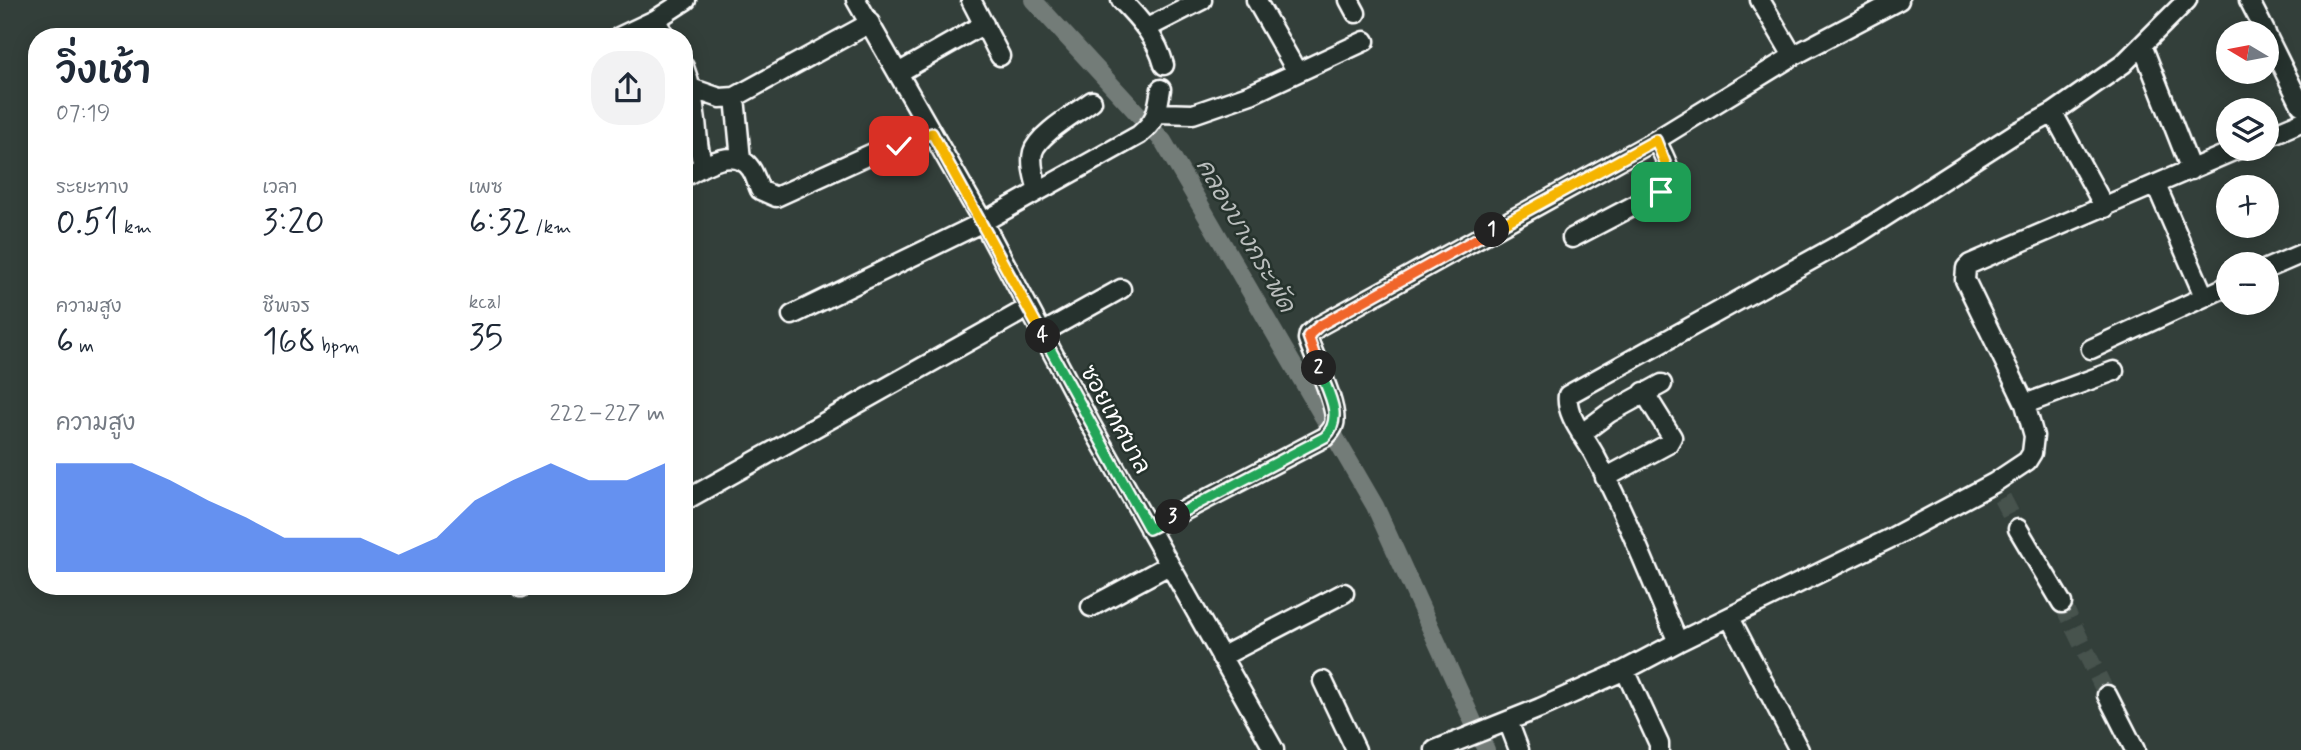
<!DOCTYPE html>
<html lang="th">
<head>
<meta charset="utf-8">
<style>
	:root { --surface:#fff; --page:#f2f2f3; --text:#1f2937; --muted:#747a83; --accent:#2563eb }
	body { margin:0; font-family:Mynerve,"Playpen Sans Thai",sans-serif; background:var(--page); color:var(--text); height:100vh; display:flex; flex-direction:column; font-size:26px; white-space:nowrap }
	* { box-sizing:border-box; margin:0 }
	p { font-size:23px; color:var(--muted) }
	.icon { flex:none; width:38px; height:38px; fill:none; stroke:currentColor; stroke-width:2; stroke-linecap:round; stroke-linejoin:round }
	.map { position:relative; flex:1; overflow:hidden }
	.panel { position:absolute; left:28px; top:28px; width:665px; height:567px; display:flex; flex-direction:column; background:var(--surface); border-radius:28px; box-shadow:0 4px 18px #0003 }
	.panel>* { flex:none }
	.needle { width:46px; rotate:280deg }
	.tools { position:absolute; left:2216px; top:21px; display:grid; gap:14px }
	.tools a { display:grid; place-items:center; width:63px; height:63px; border-radius:50%; background:var(--surface); box-shadow:0 4px 18px #0003; font-size:35px }
	.pin { position:absolute; display:grid; place-items:center; width:60px; height:60px; color:#fff; margin:-30px; border-radius:14px; box-shadow:0 4px 10px #0006 }
	.km { position:absolute; width:35px; height:35px; margin:-18px; border-radius:50%; background:#222; color:#fff; font-size:19px; line-height:35px; text-align:center }
	.round { display:grid; place-items:center; flex:none; width:74px; height:74px; border-radius:28px; background:var(--page) }
	.overview { display:flex; align-items:center; justify-content:space-between; height:119px; padding:0 28px }
	h1 { font-size:38px; font-weight:600; line-height:52px }
	.stats { display:grid; grid-template-columns:repeat(3,1fr); gap:10px; height:119px; padding:7px 28px }
	.stats div { display:grid; align-content:center }
	.stats b { font-size:35px; font-weight:600 }
	.stats small { font-size:19px; font-weight:400 }
	.stats p { font-size:19px }
	.chart { height:196px; padding:14px 28px }
	.chart p { display:flex; justify-content:space-between }
	.chart svg { width:100%; height:126px; margin-top:7px; fill:var(--accent); opacity:.7 }
	.map>svg:first-child { display:block }
</style>
</head>
<body>
<div class="map">
<svg width="2301" height="750" viewBox="0 0 2301 750">
	<rect width="100%" height="100%" fill="#333f3a"/>
	<filter id="ink" filterUnits="userSpaceOnUse"><feTurbulence type="fractalNoise" baseFrequency=".0143" numOctaves="2"/><feDisplacementMap in="SourceGraphic" scale="14" xChannelSelector="R" yChannelSelector="G"/><feConvolveMatrix kernelMatrix="1 2 1 2 8 2 1 2 1" color-interpolation-filters="sRGB"/></filter>
	<g filter="url(#ink)">
		<g fill="none" stroke-linecap="round" stroke-linejoin="round">
			<path stroke="#737b78" stroke-width="18" d="M1033,0l130,141 212,365 111,244"/>
			<path stroke="#47524e" stroke-width="18" stroke-dasharray="18 9" stroke-linecap="butt" d="M2002,498l16,31
				M2062,603l45,92"/>
			<defs>
				<path id="minor" d="M856,0l127,222 108,203 183,325
					M971,0l29,56
					M1121,0c19,19 36,39 43,65
					M1256,0l41,72
					M1349,0l7,13
					M1760,0l33,56
					M2249,0l17,33
					M655,20l11,17
					M1147,28l55,-28
					M2266,34l35,71
					M619,37l36,-17 31,-20
					M2142,45l49,125
					M684,67c7,18 10,35 12,54 2,16 1,29 8,44
					M898,73l86,-49
					M691,88l29,10 15,-1 135,-74
					M735,97l6,63
					M1157,113l36,1 58,-20 114,-53
					M2053,113l52,95
					M2266,137l35,-15
					M684,177c17,-10 51,-32 67,-8 4,6 6,14 9,21l16,7 97,-44 26,-7 33,-13
					M2156,185l48,111
					M1038,191c-3,-12 -8,-27 -5,-39 5,-18 43,-39 59,-51
					M1572,238l94,-49c11,-14 -4,-35 -10,-49
					M2266,269l35,-15
					M792,315l191,-93 156,-87c18,-15 18,-23 22,-46
					M1042,333l79,-44
					M2091,349l137,-63
					M2025,404l89,-33
					M1581,434l28,-21 53,-29
					M1605,478l63,-34 4,-7 -28,-45
					M684,501l344,-193
					M1149,529l176,-92c4,-4 8,-8 9,-13 5,-15 -20,-67 -26,-85l1,-5 10,-8 337,-186 137,-84 106,-56
					M2018,529l44,74
					M521,587l1,-1
					M1091,607l78,-42
					M1730,618l69,132
					M1678,642c-27,-62 -52,-128 -84,-188 -9,-17 -29,-39 -26,-59l290,-161 156,-100 39,-21 70,-49 64,-64
					M1221,657l123,-64
					M1625,670l34,74v6
					M1323,681l33,69
					M2107,695l28,55
					M1508,721l11,29
					M1435,750l105,-42 85,-38 53,-28 215,-105 101,-54 33,-22 5,-8 2,-17 -9,-32 -60,-124 1,-12 4,-4 268,-115"/>
			</defs>
			<use href="#minor" stroke="#fff" stroke-width="23"/>
			<use href="#minor" stroke="#26332d" stroke-width="18"/>
		</g>
	</g>
	<g fill="none" stroke-linecap="round" stroke-linejoin="round" filter="url(#ink)">
		<defs>
			<path id="split-1" d="M1492,230l164,-90 14,35v9l-9,8"/>
			<path id="split-2" d="M1319,368l-11,-32 11,-10 173,-96"/>
			<path id="split-3" d="M1173,517l152,-80c20,-20 2,-46 -6,-69"/>
			<path id="split-4" d="M1043,336l106,193 24,-12"/>
			<path id="split-5" d="M899,146l33,-13 111,203"/>
		</defs>
		<use href="#split-1" stroke="#fff" stroke-width="14"/>
		<use href="#split-2" stroke="#fff" stroke-width="14"/>
		<use href="#split-3" stroke="#fff" stroke-width="14"/>
		<use href="#split-4" stroke="#fff" stroke-width="14"/>
		<use href="#split-5" stroke="#fff" stroke-width="14"/>
		<use href="#split-1" stroke="#f5b400" stroke-width="9"/>
		<use href="#split-2" stroke="#f0652b" stroke-width="9"/>
		<use href="#split-3" stroke="#22a559" stroke-width="9"/>
		<use href="#split-4" stroke="#22a559" stroke-width="9"/>
		<use href="#split-5" stroke="#f5b400" stroke-width="9"/>
	</g>
	<g text-anchor="middle" stroke-width="5" stroke-linejoin="round" paint-order="stroke">
		<g font-size="23" fill="#fff" stroke="#26332d">
			<text transform="translate(1116 419) rotate(61)" y="8">ซอยเทศบาล</text>
		</g>
		<g font-size="24" font-style="italic" fill="#b9bdbc" stroke="#26332d">
			<text transform="translate(1246 235) rotate(60)" y="8">คลองบางกระพัด</text>
		</g>
	</g>
</svg>
<div class="tools">
<a><svg class="needle" viewBox="-14 -14 28 28"><path d="M0-13l5 13h-10z" fill="#e53935"/><path d="M0 13l5-13h-10z" fill="#747a83"/></svg></a>
<a><svg class="icon" aria-label="layers" viewBox="0 0 24 24"><path d="M12 4l9 5-9 5-9-5zM3 14l9 5 9-5"/></svg></a>
<a>+</a>
<a>−</a>
</div>
<div class="pin" style="left:1661px;top:192px;background:#1e9e55"><svg class="icon" aria-label="arrive" viewBox="0 0 24 24"><path d="M6 21V4h12l-3 4 3 4H6"/></svg></div>
<div class="pin" style="left:899px;top:146px;background:#d93025"><svg class="icon" aria-label="check" viewBox="0 0 24 24"><path d="M5 12l5 5 9-10"/></svg></div>
<b class="km" style="left:1492px;top:230px">1</b>
<b class="km" style="left:1319px;top:368px">2</b>
<b class="km" style="left:1173px;top:517px">3</b>
<b class="km" style="left:1043px;top:336px">4</b>
<section class="panel">
<div class="overview"><div><h1>วิ่งเช้า</h1><p>07:19</p></div><a class="round"><svg class="icon" aria-label="share" viewBox="0 0 24 24"><path d="M12 15V3M7 8l5-5 5 5M5 13v7h14v-7"/></svg></a></div>
<div class="stats">
<div><p>ระยะทาง</p><b>0.51<small> km</small></b></div>
<div><p>เวลา</p><b>3:20</b></div>
<div><p>เพซ</p><b>6:32<small> /km</small></b></div>
</div>
<div class="stats">
<div><p>ความสูง</p><b>6<small> m</small></b></div>
<div><p>ชีพจร</p><b>168<small> bpm</small></b></div>
<div><p>kcal</p><b>35</b></div>
</div>
<div class="chart"><p><span>ความสูง</span>222–227 m</p>
<svg viewBox="0 0 160 44" preserveAspectRatio="none"><path d="M0 44V6L10 6L20 6L30 12L40 19L50 25L60 32L70 32L80 32L90 38L100 32L110 19L120 12L130 6L140 12L150 12L160 6V44z"/></svg>
</div>
</section>
</div>
</body>
</html>
